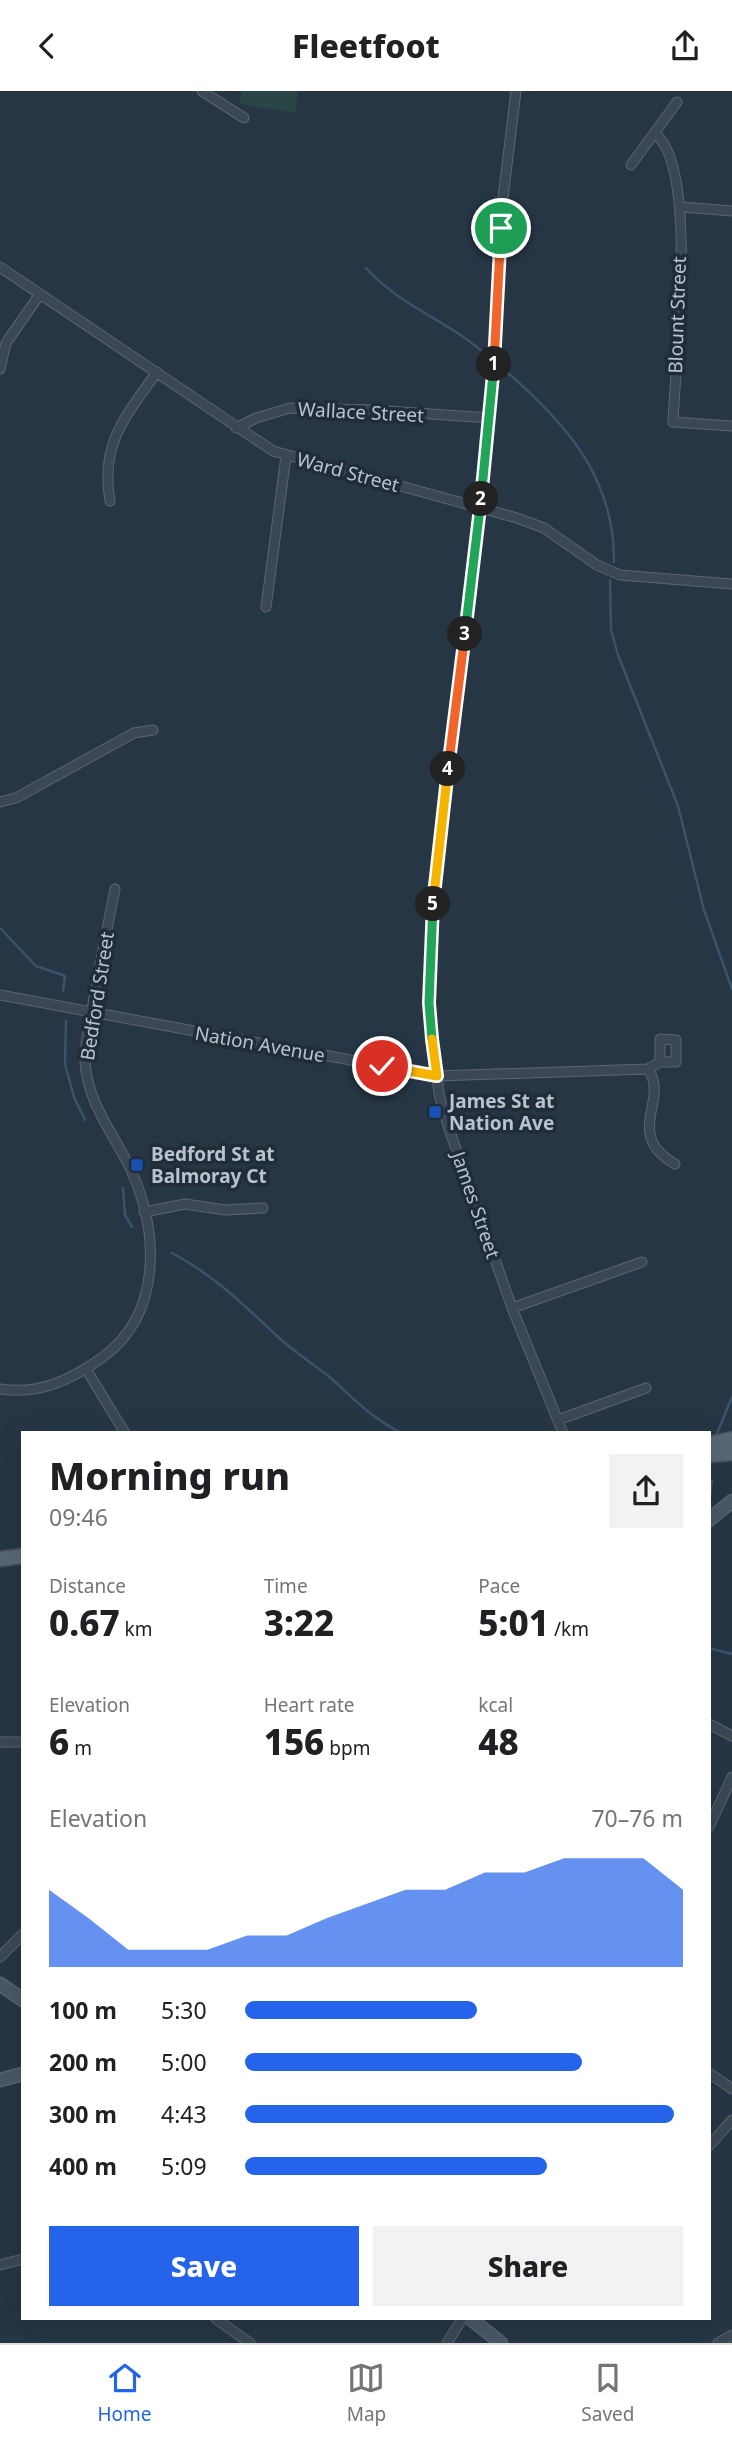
<!DOCTYPE html>
<html lang="en">
<head>
<meta charset="utf-8">
<style>
	:root { --surface:#fff; --page:#f2f2f2; --text:#202124; --muted:#757577; --line:#e0e0e0; --accent:#2563eb }
	body { margin:0; font-family:"Noto Sans",sans-serif; background:var(--page); color:var(--text); height:100vh; display:flex; flex-direction:column; font-size:26px; white-space:nowrap }
	* { box-sizing:border-box; margin:0 }
	p { font-size:23px; color:var(--muted) }
	.icon { flex:none; width:38px; height:38px; fill:none; stroke:currentColor; stroke-width:2; stroke-linecap:round; stroke-linejoin:round }
	.map { position:relative; flex:1; overflow:hidden }
	.panel { position:absolute; left:21px; top:1340px; width:690px; height:889px; display:flex; flex-direction:column; background:var(--surface); border-radius:0px; box-shadow:0 7px 28px #0002 }
	.panel>* { flex:none }
	.pin { position:absolute; display:grid; place-items:center; width:60px; height:60px; color:#fff; margin:-30px; border:4px solid #fff; border-radius:50%; box-shadow:0 2px 7px #0007 }
	.km { position:absolute; width:35px; height:35px; margin:-18px; border-radius:50%; background:#222; color:#fff; font-size:19px; line-height:35px; text-align:center }
	.round { display:grid; place-items:center; flex:none; width:74px; height:74px; border-radius:0px; background:var(--page) }
	.head { display:flex; align-items:center; justify-content:space-between; height:119px; padding:0 28px }
	h1 { font-size:38px; font-weight:800; line-height:52px }
	.stats { display:grid; grid-template-columns:repeat(3,1fr); gap:10px; height:119px; padding:7px 28px }
	.stats div { display:grid; align-content:center }
	.stats b { font-size:35px; font-weight:800 }
	.stats small { font-size:19px; font-weight:400 }
	.stats p { font-size:19px }
	.chart { height:196px; padding:14px 28px }
	.chart p { display:flex; justify-content:space-between }
	.chart svg { width:100%; height:126px; margin-top:7px; fill:var(--accent); opacity:.7 }
	.primary-button { display:flex; gap:14px; margin-top:auto; padding:14px 28px }
	.primary-button a { flex:1; height:80px; border-radius:0px; background:var(--accent); color:#fff; font-size:28px; font-weight:800; line-height:80px; text-align:center }
	.primary-button a+a { background:var(--page); color:var(--text) }
	ul { padding:0 28px; list-style:none; font-size:23px }
	li { display:grid; grid-template-columns:112px 84px 1fr; align-items:center; height:52px }
	li i { height:18px; border-radius:9px; background:var(--accent) }
	header { display:flex; justify-content:space-between; align-items:center; height:91px; padding:0 28px; background:var(--surface); font-size:32px; font-weight:800 }
	.menu { display:flex; justify-content:space-around; align-items:center; height:98px; border-top:2px solid var(--line); background:var(--surface); font-size:19px; color:var(--muted) }
	.menu a { display:grid; justify-items:center; gap:4px }
	.menu .current { color:var(--accent) }
	.map>svg:first-child { display:block }
</style>
</head>
<body>
<header><svg class="icon" aria-label="back" viewBox="0 0 24 24"><path d="M15 5l-7 7 7 7"/></svg>Fleetfoot<svg class="icon" aria-label="share" viewBox="0 0 24 24"><path d="M12 15V3M7 8l5-5 5 5M5 13v7h14v-7"/></svg></header>
<div class="map">
<svg width="732" height="2252" viewBox="0 0 732 2252">
	<rect width="100%" height="100%" fill="#263644"/>
	<path fill="#294545" d="M241,0h57l-3,22 -56,-9z"/>
	<g fill="none" stroke-linecap="round" stroke-linejoin="round">
		<path stroke="#3a536c" stroke-width="2.5" d="M366,177c35,39 81,52 119,86
			M500,275c62,53 115,109 114,196
			M610,489l1,50 7,25 60,151 26,104 28,79
			M0,837l36,38 29,10 -2,15
			M66,930l-1,43 9,33 11,23
			M123,1097l2,27 7,12
			M172,1162c42,22 72,52 106,84 17,16 38,28 55,43 24,22 39,38 68,53
			M716,1345l16,-39
			M709,1412l3,-23
			M709,1557l23,6"/>
		<defs>
			<path id="street" d="M202,0l42,27
				M516,0l-13,107 -15,242 -54,444 -5,119 10,91 9,32 64,182 51,125
				M655,43c44,32 20,232 18,288l59,4
				M631,74l46,-63
				M682,116l50,4
				M0,176l273,184 244,67 27,10 53,37 23,10 112,9
				M0,278l6,-26 34,-49
				M236,337l20,-10 34,-10 83,2 117,8
				M110,410c-10,-57 15,-84 47,-129
				M266,516l20,-151
				M0,711l16,-4 118,-65 19,-3
				M0,904l437,81 211,-7
				M648,978c22,31 -25,65 27,95
				M648,978l12,-7h16v-22l-16,-1v23
				M144,1121l41,-8 40,6 38,-2
				M512,1217l130,-46
				M86,1278l39,64
				M0,1298c40,6 71,-9 103,-32 60,-44 56,-128 27,-189 -18,-37 -42,-64 -45,-106 -1,-17 4,-36 7,-53 7,-40 15,-80 23,-120
				M558,1329l88,-32
				M709,1633l23,12
				M0,1651h23
				M709,1736l23,-50
				M0,1866l23,-23
				M709,1982l23,16
				M709,2055l23,-26
				M0,2174l23,-6
				M216,2228l34,24
				M447,2252l15,-24
				M718,2252l14,-8"/>
			<path id="secondary" d="M709,1429l23,-19
				M0,1893l23,16
				M0,1989l23,-6
				M471,2228l30,24"/>
			<path id="primary" d="M709,1353l23,-5
				M709,1364l23,-2
				M0,1468l23,-3"/>
		</defs>
		<use href="#street" stroke="#5a6571" stroke-width="11"/>
		<use href="#secondary" stroke="#5a6571" stroke-width="15"/>
		<use href="#primary" stroke="#45515d" stroke-width="17"/>
		<use href="#street" stroke="#3b4854" stroke-width="9"/>
		<use href="#secondary" stroke="#495767" stroke-width="12"/>
		<use href="#primary" stroke="#596774" stroke-width="14"/>
	</g>
	<g fill="none" stroke-linecap="round" stroke-linejoin="round">
		<defs>
			<path id="split-1" d="M494,273l7,-136"/>
			<path id="split-2" d="M481,408l13,-135"/>
			<path id="split-3" d="M465,543l16,-135"/>
			<path id="split-4" d="M448,678l17,-135"/>
			<path id="split-5" d="M433,813l15,-135"/>
			<path id="split-6" d="M432,948l-3,-36 4,-99"/>
			<path id="split-7" d="M382,975l55,10 -5,-37"/>
		</defs>
		<use href="#split-1" stroke="#fff" stroke-width="14"/>
		<use href="#split-2" stroke="#fff" stroke-width="14"/>
		<use href="#split-3" stroke="#fff" stroke-width="14"/>
		<use href="#split-4" stroke="#fff" stroke-width="14"/>
		<use href="#split-5" stroke="#fff" stroke-width="14"/>
		<use href="#split-6" stroke="#fff" stroke-width="14"/>
		<use href="#split-7" stroke="#fff" stroke-width="14"/>
		<use href="#split-1" stroke="#f0652b" stroke-width="9"/>
		<use href="#split-2" stroke="#22a559" stroke-width="9"/>
		<use href="#split-3" stroke="#22a559" stroke-width="9"/>
		<use href="#split-4" stroke="#f0652b" stroke-width="9"/>
		<use href="#split-5" stroke="#f5b400" stroke-width="9"/>
		<use href="#split-6" stroke="#22a559" stroke-width="9"/>
		<use href="#split-7" stroke="#f5b400" stroke-width="9"/>
	</g>
	<g fill="#1a4fb4" stroke="#202d39" stroke-width="2.5">
		<rect x="428" y="1014" width="14" height="14" rx="3.5"/>
		<rect x="130" y="1067" width="14" height="14" rx="3.5"/>
	</g>
	<g text-anchor="middle" stroke-width="7" stroke-linejoin="round" paint-order="stroke">
		<g font-size="19" fill="#b9c2cd" stroke="#202d39">
			<text transform="translate(677 224) rotate(-88)" y="7">Blount Street</text>
			<text transform="translate(361 321) rotate(3)" y="7">Wallace Street</text>
			<text transform="translate(348 381) rotate(15)" y="7">Ward Street</text>
			<text transform="translate(97 905) rotate(-81)" y="7">Bedford Street</text>
			<text transform="translate(260 953) rotate(10)" y="7">Nation Avenue</text>
			<text transform="translate(476 1114) rotate(71)" y="7">James Street</text>
		</g>
		<g font-size="19" font-weight="bold" fill="#b9c2cd" stroke="#202d39" text-anchor="start">
			<text x="449" y="1017">James St at<tspan x="449" dy="22">Nation Ave</tspan></text>
			<text x="151" y="1070">Bedford St at<tspan x="151" dy="22">Balmoray Ct</tspan></text>
		</g>
	</g>
</svg>
<div class="pin" style="left:501px;top:137px;background:#1e9e55"><svg class="icon" aria-label="arrive" viewBox="0 0 24 24"><path d="M6 21V4h12l-3 4 3 4H6"/></svg></div>
<div class="pin" style="left:382px;top:975px;background:#d93025"><svg class="icon" aria-label="check" viewBox="0 0 24 24"><path d="M5 12l5 5 9-10"/></svg></div>
<b class="km" style="left:494px;top:273px">1</b>
<b class="km" style="left:481px;top:408px">2</b>
<b class="km" style="left:465px;top:543px">3</b>
<b class="km" style="left:448px;top:678px">4</b>
<b class="km" style="left:433px;top:813px">5</b>
<section class="panel">
<div class="head"><div><h1>Morning run</h1><p>09:46</p></div><a class="round"><svg class="icon" aria-label="share" viewBox="0 0 24 24"><path d="M12 15V3M7 8l5-5 5 5M5 13v7h14v-7"/></svg></a></div>
<div class="stats">
<div><p>Distance</p><b>0.67<small> km</small></b></div>
<div><p>Time</p><b>3:22</b></div>
<div><p>Pace</p><b>5:01<small> /km</small></b></div>
</div>
<div class="stats">
<div><p>Elevation</p><b>6<small> m</small></b></div>
<div><p>Heart rate</p><b>156<small> bpm</small></b></div>
<div><p>kcal</p><b>48</b></div>
</div>
<div class="chart"><p><span>Elevation</span>70–76 m</p>
<svg viewBox="0 0 160 44" preserveAspectRatio="none"><path d="M0 44V17L10 27L20 38L30 38L40 38L50 33L60 33L70 27L80 22L90 17L100 17L110 11L120 11L130 6L140 6L150 6L160 17V44z"/></svg>
</div>
<ul>
<li><b>100 m</b>5:30<i style="width:53%"></i></li>
<li><b>200 m</b>5:00<i style="width:77%"></i></li>
<li><b>300 m</b>4:43<i style="width:98%"></i></li>
<li><b>400 m</b>5:09<i style="width:69%"></i></li>
</ul>
<div class="primary-button"><a>Save</a><a>Share</a></div>
</section>
</div>
<nav class="menu">
<a class="current"><svg class="icon" aria-label="home" viewBox="0 0 24 24"><path d="M3 11l9-7 9 7M6 9v11h12V9"/></svg>Home</a>
<a><svg class="icon" aria-label="map" viewBox="0 0 24 24"><path d="M3 6l6-2 6 2 6-2v14l-6 2-6-2-6 2zM9 4v14M15 6v14"/></svg>Map</a>
<a><svg class="icon" aria-label="saved" viewBox="0 0 24 24"><path d="M7 4h10v16l-5-4-5 4z"/></svg>Saved</a>
</nav>
</body>
</html>
